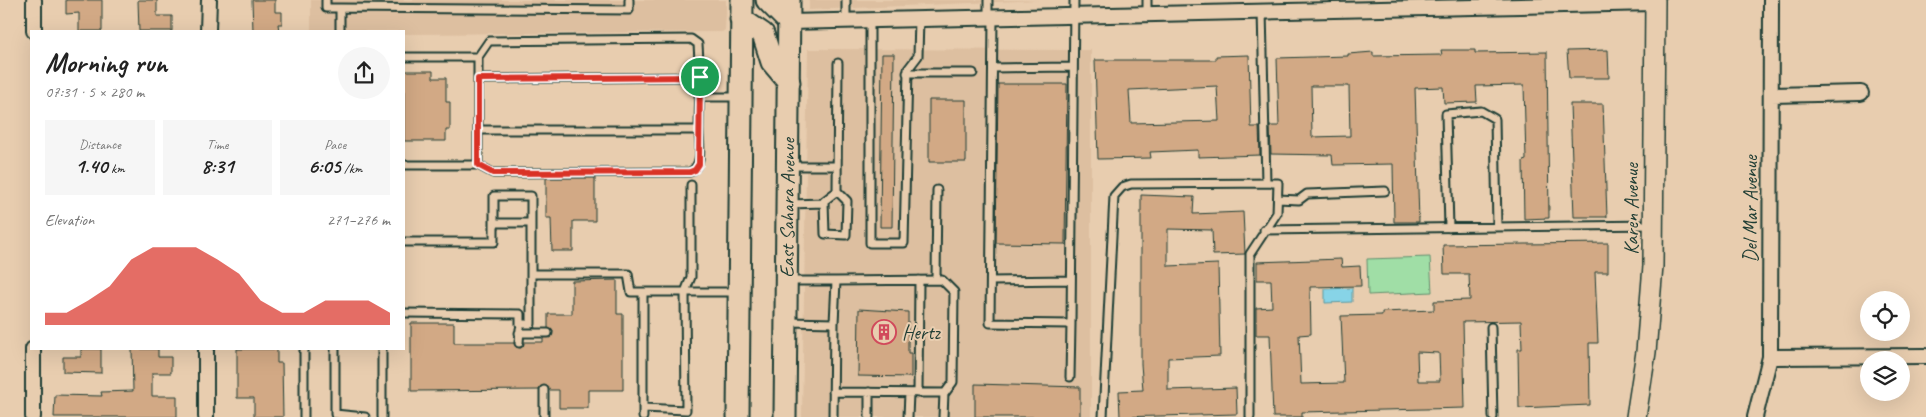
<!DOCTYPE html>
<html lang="en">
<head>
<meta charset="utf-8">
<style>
	:root { --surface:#fff; --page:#f6f6f6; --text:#222; --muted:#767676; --accent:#d93025 }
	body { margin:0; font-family:Caveat,sans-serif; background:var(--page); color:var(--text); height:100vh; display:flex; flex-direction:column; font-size:19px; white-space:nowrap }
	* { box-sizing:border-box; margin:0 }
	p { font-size:16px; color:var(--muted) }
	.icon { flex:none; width:28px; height:28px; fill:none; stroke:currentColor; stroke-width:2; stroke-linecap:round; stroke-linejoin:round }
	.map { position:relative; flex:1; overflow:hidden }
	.panel { position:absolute; left:30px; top:30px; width:375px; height:320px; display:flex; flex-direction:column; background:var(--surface); border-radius:0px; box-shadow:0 5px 20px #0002 }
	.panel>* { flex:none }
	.controls { position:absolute; left:1860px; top:291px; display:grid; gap:10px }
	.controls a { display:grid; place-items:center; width:50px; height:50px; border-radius:50%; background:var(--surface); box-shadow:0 5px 20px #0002; font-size:25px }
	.pin { position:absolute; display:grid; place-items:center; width:42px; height:42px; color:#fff; margin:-21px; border:2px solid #fff; border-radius:50%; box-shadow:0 1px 5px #0007 }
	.round { display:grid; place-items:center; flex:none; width:52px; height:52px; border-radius:26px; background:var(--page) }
	.summary { display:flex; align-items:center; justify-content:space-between; height:85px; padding:0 15px }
	h1 { font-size:28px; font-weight:700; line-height:38px }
	.metrics { display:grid; grid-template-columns:repeat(3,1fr); gap:8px; height:85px; padding:5px 15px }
	.metrics div { display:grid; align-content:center; border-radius:0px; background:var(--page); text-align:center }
	.metrics b { font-size:21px; font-weight:700 }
	.metrics small { font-size:14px; font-weight:400 }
	.metrics p { font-size:14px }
	.chart { height:140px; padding:10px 15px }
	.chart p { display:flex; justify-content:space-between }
	.chart svg { width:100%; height:90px; margin-top:5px; fill:var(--accent); opacity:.7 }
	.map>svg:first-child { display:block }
</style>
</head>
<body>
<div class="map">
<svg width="1926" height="417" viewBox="0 0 1926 417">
	<rect width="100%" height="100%" fill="#e8cdaf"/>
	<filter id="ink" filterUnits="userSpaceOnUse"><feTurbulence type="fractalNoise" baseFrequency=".02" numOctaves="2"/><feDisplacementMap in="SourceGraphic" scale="10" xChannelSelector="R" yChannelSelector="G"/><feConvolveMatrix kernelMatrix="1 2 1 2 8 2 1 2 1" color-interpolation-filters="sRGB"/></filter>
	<g filter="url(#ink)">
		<path fill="#ddbfa0" d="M311,0h415v13l-1,17 -3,2 -318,2v-3h-93z
			M809,0h230l-230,10z
			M808,49l283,1v367h-289z"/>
		<path fill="#a0dea6" stroke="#608e6d" d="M1430,257l2,35 -64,3 -1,-36z"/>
		<path fill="#87d4e7" stroke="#5d989f" d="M1352,288v14l-27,1v-14z"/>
		<path fill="#d2a985" stroke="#1f3d34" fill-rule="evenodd" d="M66,0h36v31h-23v-18l-13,1z
			M138,0h19v16h15v15h-33z
			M252,0h23v12h7v12h-4l1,7h-26z
			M1441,50h34v3l72,-1 2,166 -25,1 -1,-58 3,-1 -2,-75 -48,1 1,16 -33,1 -1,-16 -28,1 4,134h-25l-1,-58 -60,1 -1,-10 -61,-1 -1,-28h9l-2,-68 71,-2v-2l25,-2v4l69,-1zM1311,86h38l1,50 -38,1z
			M1608,50l1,28h-40l-2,-27z
			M882,54h12l-2,173h-12z
			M1249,55l2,72h8l1,28 -62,2v-7l-48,2 1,6 -53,1 -3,-99h121v-4zM1217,86l2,35 -88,2 -2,-33z
			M404,71h29v7h13v24h4v28h-4v11h-42z
			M998,84h69l-2,160 -69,-1z
			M929,100h37v62h-37z
			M1570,104h33l4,113h-33z
			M546,178h49v43h-22v30h-21l-1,-33h-5z
			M1141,195l53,2 -1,17 50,-2 2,42 -32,1 -1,-25 -44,-1v37l50,-2 2,92 -52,2v32l68,-2 1,26 -117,3 -1,-26 24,-1 -2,-26z
			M1608,243v29h-13l3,71h-9l1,62 -71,3 -1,-59h4l-1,-28 -58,1 2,86 -163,4v5h-29l-3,-82h-14v-27l16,-1 -1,-27h-14v-18l84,-3 1,8 18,-1 1,20 -51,1 1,47 -12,1 2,49 43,-1 -3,-67 41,-1v-3l52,-2v-9l36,-1 -1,-26h-25l-1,-29zM1417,352l22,1 1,28h-22z
			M617,280v34h6v76h-35v18h-29v-18h-10l-5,-5 -5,5 -128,1v-68h43v20h60l2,4 5,1 3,-6h19v-4l9,-2 1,-5 -5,-3v-14h24v-33z
			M859,309l49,3v41h3v24l-53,-1z
			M81,349h20v24l-38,-1v-15h18z
			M132,349h26v8h13v16h-19v23h25v21h-123l1,-22 47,1 -1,-4 32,-1z
			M237,349h40v14h5l1,54h-29v-19h-17z
			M975,384l105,3v30h-105z"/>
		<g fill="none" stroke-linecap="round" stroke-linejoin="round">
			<defs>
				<path id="lane" d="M326,0v8h14
					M846,0v20
					M988,0v17
					M1147,0v14
					M1262,11l4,172
					M993,17l-3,306 81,1 3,-324
					M870,20v223h34l4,-174 10,-13 1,-37
					M340,31v-23l289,2v-10
					M404,57h74
					M993,68l80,-1
					M907,73h66
					M699,97h39
					M478,130h221l1,-53 -222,2
					M404,165h74l15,8 197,-1c14,-6 9,-29 9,-42
					M478,165v-108l11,-16 202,-2 7,5 2,33
					M790,166h47
					M837,191l10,10 -1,34 -21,-1 -1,-33 13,-10 1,-128
					M1278,199l21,1 8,-6 78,-3
					M790,204l34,-1
					M494,223h37
					M1449,228l-3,-114 35,-3 14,8 2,108
					M1264,230l389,-5
					M404,242h90v-46h37v128h-11v-10l-116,-1
					M531,274h97l3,18h107
					M936,280l1,-90
					M787,281h49l-2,42
					M991,281l80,-1
					M789,322l45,1 -1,94
					M1491,327l2,90
					M519,333h29
					M519,343l1,-14
					M335,349v65l30,3
					M382,349v68
					M1070,377l1,-53
					M544,390v27
					M833,392l112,1 8,-11 1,-90 -12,-12 -106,1
					M918,393l1,-113
					M643,408l43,2 -1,-118 6,-15v-92
					M304,417v-68
					M643,417v-125
					M869,417v-25
					M908,417l1,-24
					M943,417l1,-24
					M1103,417l11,-221 8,-9 9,-3 147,-1 -1,30 -27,41v163"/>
				<path id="street" d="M789,22l866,-19
					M34,31v-31
					M208,31l1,-31
					M1771,95l90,-2
					M1770,357l156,-1
					M33,417v-68
					M206,417v-68
					M1755,417l15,-60 1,-357"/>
				<path id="secondary" d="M1636,417l10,-65 7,-86 2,-266"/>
				<g id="primary">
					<path d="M767,0l22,22"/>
					<path d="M741,19l22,15 9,28 17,20"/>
					<path d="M738,417l4,-417"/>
					<path id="s1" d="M785,417l4,-417"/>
				</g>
			</defs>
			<use href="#lane" stroke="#1f3d34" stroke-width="11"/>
			<use href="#street" stroke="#1f3d34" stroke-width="18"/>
			<use href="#secondary" stroke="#1f3d34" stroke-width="22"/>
			<use href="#primary" stroke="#1f3d34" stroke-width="25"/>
			<use href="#lane" stroke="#e8cdaf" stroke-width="7"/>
			<use href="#street" stroke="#e8cdaf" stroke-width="14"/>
			<use href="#secondary" stroke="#e8cdaf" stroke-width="19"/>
			<use href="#primary" stroke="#e8cdaf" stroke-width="21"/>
		</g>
	</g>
	<g fill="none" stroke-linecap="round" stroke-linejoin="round" filter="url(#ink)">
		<defs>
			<path id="route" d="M700,77l-1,87 -4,6 -5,2 -197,1 -15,-8v-86z"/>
		</defs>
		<use href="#route" stroke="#fff" stroke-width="10"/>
		<use href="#route" stroke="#d93025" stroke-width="6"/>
	</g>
	<defs>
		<symbol id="building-ring" viewBox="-11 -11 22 22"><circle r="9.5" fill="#e8cdaf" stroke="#d1495b" stroke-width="1.5"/><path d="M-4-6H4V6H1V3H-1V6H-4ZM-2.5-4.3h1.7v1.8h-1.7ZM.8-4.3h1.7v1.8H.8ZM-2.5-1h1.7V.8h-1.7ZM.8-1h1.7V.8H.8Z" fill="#d1495b"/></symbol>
	</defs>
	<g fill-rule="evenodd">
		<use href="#building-ring" x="870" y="318" width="28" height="28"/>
	</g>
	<g text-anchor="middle" stroke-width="4" stroke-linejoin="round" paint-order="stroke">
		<g font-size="20" fill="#1f3d34" stroke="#e8cdaf">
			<text dy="7" stroke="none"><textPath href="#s1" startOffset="209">East Sahara Avenue</textPath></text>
			<text transform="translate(1631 209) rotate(-90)" y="7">Karen Avenue</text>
			<text transform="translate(1750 209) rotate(-90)" y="7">Del Mar Avenue</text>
		</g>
		<g font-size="20" fill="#1f3d34" stroke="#e8cdaf" text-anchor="start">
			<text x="902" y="339">Hertz</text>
		</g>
	</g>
</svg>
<div class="controls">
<a><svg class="icon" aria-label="locate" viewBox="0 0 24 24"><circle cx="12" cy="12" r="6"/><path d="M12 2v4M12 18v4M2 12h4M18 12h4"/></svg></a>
<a><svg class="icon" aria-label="layers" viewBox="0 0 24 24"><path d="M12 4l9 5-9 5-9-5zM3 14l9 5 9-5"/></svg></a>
</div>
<div class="pin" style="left:700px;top:77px;background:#1e9e55"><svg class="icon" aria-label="arrive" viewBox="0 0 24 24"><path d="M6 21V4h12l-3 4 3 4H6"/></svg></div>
<section class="panel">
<div class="summary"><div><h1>Morning run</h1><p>07:31 · 5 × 280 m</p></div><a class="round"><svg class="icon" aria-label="share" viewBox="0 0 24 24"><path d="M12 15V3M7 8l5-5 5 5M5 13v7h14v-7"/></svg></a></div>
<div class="metrics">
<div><p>Distance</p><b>1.40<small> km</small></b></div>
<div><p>Time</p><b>8:31</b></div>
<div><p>Pace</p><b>6:05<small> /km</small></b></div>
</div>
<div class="chart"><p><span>Elevation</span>271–276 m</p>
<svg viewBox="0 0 160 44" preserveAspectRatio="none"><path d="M0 44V38L10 38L20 32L30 25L40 12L50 6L60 6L70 6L80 12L90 19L100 32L110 38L120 38L130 32L140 32L150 32L160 38V44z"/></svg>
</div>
</section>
</div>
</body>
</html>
